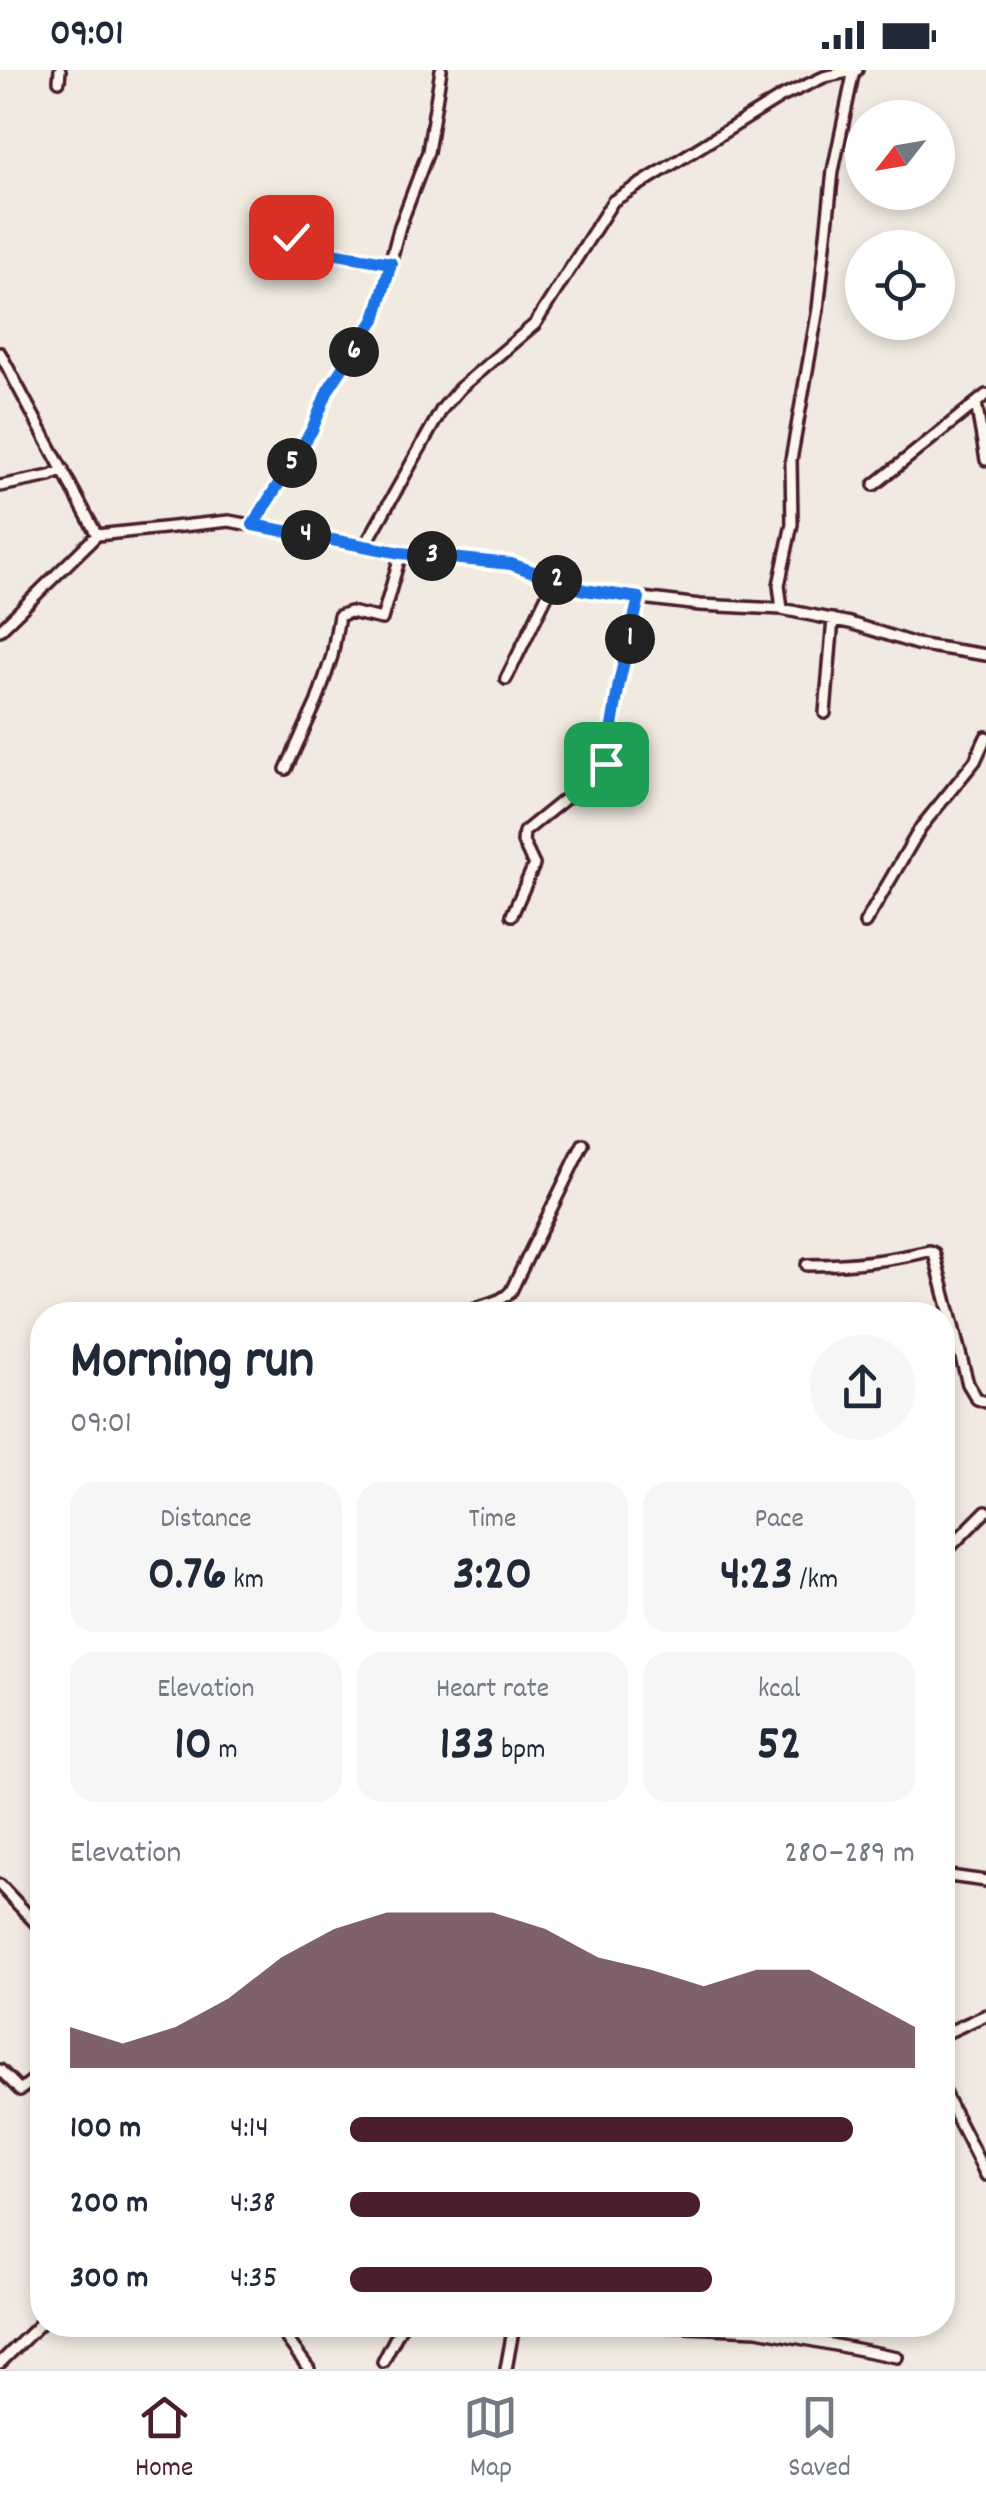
<!DOCTYPE html>
<html lang="en">
<head>
<meta charset="utf-8">
<style>
	:root { --surface:#fff; --page:#f6f6f7; --text:#1f2937; --muted:#747a83; --line:#e0e1e3; --accent:#4a1f2b }
	body { margin:0; font-family:Dekko,sans-serif; background:var(--page); color:var(--text); height:100vh; display:flex; flex-direction:column; font-size:38px; white-space:nowrap }
	* { box-sizing:border-box; margin:0 }
	p { font-size:32px; color:var(--muted) }
	.icon { flex:none; width:55px; height:55px; fill:none; stroke:currentColor; stroke-width:2; stroke-linecap:round; stroke-linejoin:round }
	.map { position:relative; flex:1; overflow:hidden }
	.drawer { position:absolute; left:30px; top:1232px; width:925px; height:1035px; display:flex; flex-direction:column; background:var(--surface); border-radius:40px; box-shadow:0 5px 15px #0003 }
	.drawer>* { flex:none }
	.needle { width:65px; rotate:239deg }
	.controls { position:absolute; left:845px; top:30px; display:grid; gap:20px }
	.controls a { display:grid; place-items:center; width:110px; height:110px; border-radius:50%; background:var(--surface); box-shadow:0 5px 15px #0003; font-size:50px }
	.pin { position:absolute; display:grid; place-items:center; width:85px; height:85px; color:#fff; margin:-42px; border-radius:20px; box-shadow:0 5px 15px #0006 }
	.km { position:absolute; width:50px; height:50px; margin:-25px; border-radius:50%; background:#222; color:#fff; font-size:28px; line-height:50px; text-align:center }
	.round { display:grid; place-items:center; flex:none; width:105px; height:105px; border-radius:52px; background:var(--page) }
	.headline { display:flex; align-items:center; justify-content:space-between; height:170px; padding:0 40px }
	h1 { font-size:55px; font-weight:700; line-height:75px }
	.figures { display:grid; grid-template-columns:repeat(3,1fr); gap:15px; height:170px; padding:10px 40px }
	.figures div { display:grid; align-content:center; border-radius:25px; background:var(--page); text-align:center }
	.figures b { font-size:50px; font-weight:700 }
	.figures small { font-size:28px; font-weight:400 }
	.figures p { font-size:28px }
	.chart { height:280px; padding:20px 40px }
	.chart p { display:flex; justify-content:space-between }
	.chart svg { width:100%; height:180px; margin-top:10px; fill:var(--accent); opacity:.7 }
	ul { padding:0 40px; list-style:none; font-size:32px }
	li { display:grid; grid-template-columns:160px 120px 1fr; align-items:center; height:75px }
	li i { height:25px; border-radius:12px; background:var(--accent) }
	.status { display:flex; justify-content:space-between; align-items:center; height:70px; padding:0 50px; background:var(--surface); direction:ltr }
	.status svg { height:28px; fill:currentColor }
	.dock { display:flex; justify-content:space-around; align-items:center; height:140px; border-top:2px solid var(--line); background:var(--surface); font-size:28px; color:var(--muted) }
	.dock a { display:grid; justify-items:center; gap:5px }
	.dock .on { color:var(--accent) }
	.map>svg:first-child { display:block }
</style>
</head>
<body>
<div class="status"><b>09:01</b><svg viewBox="0 0 49 12"><path d="M0 12V9h3v3zM5 12V6h3v6zM10 12V3h3v9zM15 12V0h3v12zM26 1h20v11H26zM47 4h2v5h-2z"/></svg></div>
<div class="map">
<svg width="986" height="2299" viewBox="0 0 986 2299">
	<rect width="100%" height="100%" fill="#f0eae0"/>
	<filter id="ink" filterUnits="userSpaceOnUse"><feTurbulence type="fractalNoise" baseFrequency=".01" numOctaves="2"/><feDisplacementMap in="SourceGraphic" scale="20" xChannelSelector="R" yChannelSelector="G"/><feConvolveMatrix kernelMatrix="1 2 1 2 8 2 1 2 1" color-interpolation-filters="sRGB"/></filter>
	<g filter="url(#ink)">
		<g fill="none" stroke-linecap="round" stroke-linejoin="round">
			<defs>
				<path id="minor" d="M59,11l1,-11
					M267,163l24,4 23,13 77,13
					M0,283l97,182
					M986,325l-10,8 10,57
					M874,415l102,-82
					M0,416l50,-10 13,-6
					M253,455l59,-95 16,-41 47,-70 25,-93 28,-74 13,-82
					M365,476l77,-137 18,-21 75,-64 78,-123 168,-104 43,-20 33,-7
					M782,539l-3,-24 13,-61 -1,-64 27,-151 15,-138 21,-101
					M0,560l97,-95 132,-14 172,32 110,11 73,27 116,14 82,4 68,14 66,21 70,11
					M506,609l49,-100
					M825,643l8,-94
					M286,699l31,-68 15,-45 7,-40 11,-4 32,7 19,-66
					M512,845l22,-50 -11,-23 1,-10 83,-67 12,-82 20,-85
					M865,853l56,-96 54,-66 11,-24
					M807,1195c43,0 81,-4 122,-14l5,2 34,131 9,15 9,3
					M468,1245c12,-14 31,-9 43,-24l72,-147
					M942,1485l44,-44
					M942,1805l44,6
					M0,1815l42,45
					M942,1965l44,-20
					M0,2000l20,20 22,-17
					M942,2019l44,86
					M277,2255l32,44
					M637,2255l121,5 139,27
					M383,2292l19,-37
					M0,2293l42,-41
					M506,2299l8,-44"/>
			</defs>
			<use href="#minor" stroke="#4a1f2b" stroke-width="16"/>
			<use href="#minor" stroke="#fbf7ec" stroke-width="9"/>
		</g>
	</g>
	<g fill="none" stroke-linecap="round" stroke-linejoin="round" filter="url(#ink)">
		<defs>
			<path id="route" d="M291,167l23,13 77,13 -16,56 -47,71 -16,40 -59,95 148,28 110,11 73,26 55,8 -20,85 -13,81"/>
		</defs>
		<use href="#route" stroke="#fff" stroke-width="20"/>
		<use href="#route" stroke="#1a73e8" stroke-width="12"/>
	</g>
</svg>
<div class="controls">
<a><svg class="needle" viewBox="-14 -14 28 28"><path d="M0-13l5 13h-10z" fill="#e53935"/><path d="M0 13l5-13h-10z" fill="#747a83"/></svg></a>
<a><svg class="icon" aria-label="locate" viewBox="0 0 24 24"><circle cx="12" cy="12" r="6"/><path d="M12 2v4M12 18v4M2 12h4M18 12h4"/></svg></a>
</div>
<div class="pin" style="left:606px;top:694px;background:#1e9e55"><svg class="icon" aria-label="arrive" viewBox="0 0 24 24"><path d="M6 21V4h12l-3 4 3 4H6"/></svg></div>
<div class="pin" style="left:291px;top:167px;background:#d93025"><svg class="icon" aria-label="check" viewBox="0 0 24 24"><path d="M5 12l5 5 9-10"/></svg></div>
<b class="km" style="left:630px;top:569px">1</b>
<b class="km" style="left:557px;top:510px">2</b>
<b class="km" style="left:432px;top:486px">3</b>
<b class="km" style="left:306px;top:465px">4</b>
<b class="km" style="left:292px;top:393px">5</b>
<b class="km" style="left:354px;top:282px">6</b>
<section class="drawer">
<div class="headline"><div><h1>Morning run</h1><p>09:01</p></div><a class="round"><svg class="icon" aria-label="share" viewBox="0 0 24 24"><path d="M12 15V3M7 8l5-5 5 5M5 13v7h14v-7"/></svg></a></div>
<div class="figures">
<div><p>Distance</p><b>0.76<small> km</small></b></div>
<div><p>Time</p><b>3:20</b></div>
<div><p>Pace</p><b>4:23<small> /km</small></b></div>
</div>
<div class="figures">
<div><p>Elevation</p><b>10<small> m</small></b></div>
<div><p>Heart rate</p><b>133<small> bpm</small></b></div>
<div><p>kcal</p><b>52</b></div>
</div>
<div class="chart"><p><span>Elevation</span>280–289 m</p>
<svg viewBox="0 0 160 44" preserveAspectRatio="none"><path d="M0 44V34L10 38L20 34L30 27L40 17L50 10L60 6L70 6L80 6L90 10L100 17L110 20L120 24L130 20L140 20L150 27L160 34V44z"/></svg>
</div>
<ul>
<li><b>100 m</b>4:14<i style="width:89%"></i></li>
<li><b>200 m</b>4:38<i style="width:62%"></i></li>
<li><b>300 m</b>4:35<i style="width:64%"></i></li>
</ul>
</section>
</div>
<nav class="dock">
<a class="on"><svg class="icon" aria-label="home" viewBox="0 0 24 24"><path d="M3 11l9-7 9 7M6 9v11h12V9"/></svg>Home</a>
<a><svg class="icon" aria-label="map" viewBox="0 0 24 24"><path d="M3 6l6-2 6 2 6-2v14l-6 2-6-2-6 2zM9 4v14M15 6v14"/></svg>Map</a>
<a><svg class="icon" aria-label="saved" viewBox="0 0 24 24"><path d="M7 4h10v16l-5-4-5 4z"/></svg>Saved</a>
</nav>
</body>
</html>
